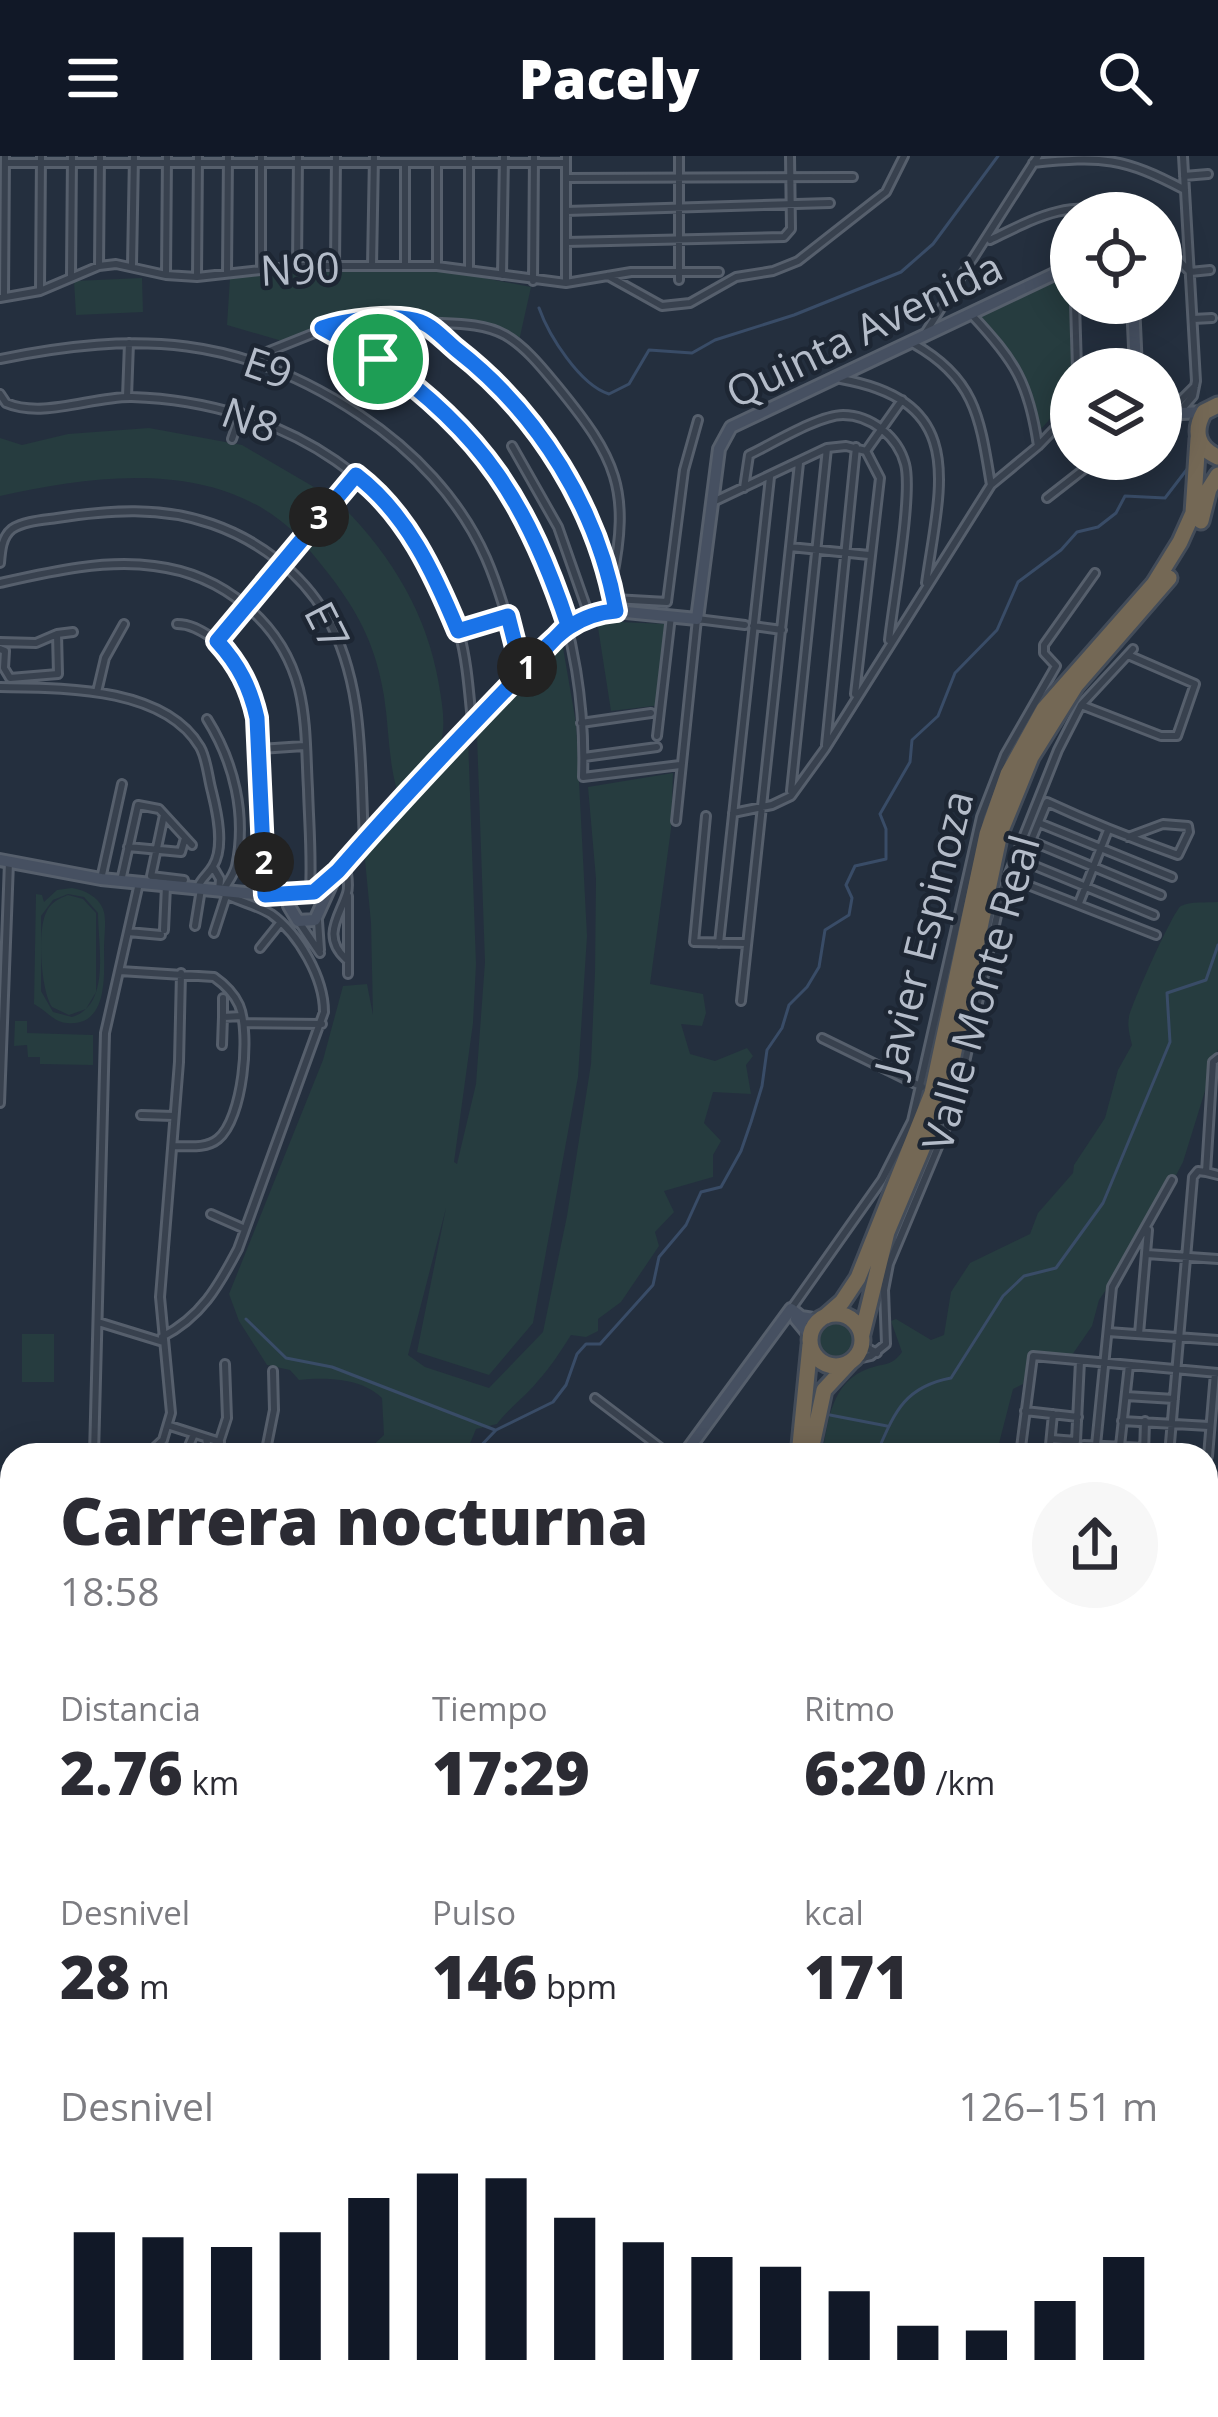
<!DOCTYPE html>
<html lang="es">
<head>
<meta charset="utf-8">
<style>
	:root { --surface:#fff; --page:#f7f7f7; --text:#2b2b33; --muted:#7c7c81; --accent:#111827 }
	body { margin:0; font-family:"Open Sans",sans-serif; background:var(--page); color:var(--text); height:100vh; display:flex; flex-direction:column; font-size:45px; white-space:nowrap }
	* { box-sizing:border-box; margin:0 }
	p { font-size:39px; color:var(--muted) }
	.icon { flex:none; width:66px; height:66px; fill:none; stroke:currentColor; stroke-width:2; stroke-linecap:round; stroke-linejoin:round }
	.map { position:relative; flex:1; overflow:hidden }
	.sheet { position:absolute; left:0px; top:1287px; width:1218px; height:975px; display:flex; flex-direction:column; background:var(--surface); border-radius:36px 36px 0 0; box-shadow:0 6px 30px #0003 }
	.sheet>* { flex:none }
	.fabs { position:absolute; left:1050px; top:36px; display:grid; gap:24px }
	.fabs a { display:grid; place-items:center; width:132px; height:132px; border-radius:50%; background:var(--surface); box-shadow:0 6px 30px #0003; font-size:60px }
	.pin { position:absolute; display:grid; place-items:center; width:102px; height:102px; color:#fff; margin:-51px; border:6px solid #fff; border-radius:50%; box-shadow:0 3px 12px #0007 }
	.km { position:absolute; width:60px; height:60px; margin:-30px; border-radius:50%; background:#222; color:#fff; font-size:33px; line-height:60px; text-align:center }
	.round { display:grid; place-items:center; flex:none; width:126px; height:126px; border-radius:63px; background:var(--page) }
	.overview { display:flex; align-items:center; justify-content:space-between; height:204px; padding:0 60px }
	h1 { font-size:66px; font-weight:800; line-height:90px }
	.figures { display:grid; grid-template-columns:repeat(3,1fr); gap:18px; height:204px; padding:12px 60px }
	.figures div { display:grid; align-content:center }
	.figures b { font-size:60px; font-weight:800 }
	.figures small { font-size:33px; font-weight:400 }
	.figures p { font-size:33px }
	.chart { height:336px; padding:24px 60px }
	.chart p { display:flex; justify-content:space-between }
	.chart svg { width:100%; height:216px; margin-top:12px; stroke:var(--accent); stroke-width:6 }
	header { display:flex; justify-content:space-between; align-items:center; height:156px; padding:0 60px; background:var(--accent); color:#fff; font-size:54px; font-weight:800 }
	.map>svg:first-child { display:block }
</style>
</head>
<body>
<header><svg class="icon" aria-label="menu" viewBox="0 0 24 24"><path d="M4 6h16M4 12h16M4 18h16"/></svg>Pacely<svg class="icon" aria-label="search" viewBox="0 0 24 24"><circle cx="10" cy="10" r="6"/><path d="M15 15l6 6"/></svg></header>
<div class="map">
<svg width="1218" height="2261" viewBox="0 0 1218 2261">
	<rect width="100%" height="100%" fill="#242f3e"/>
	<path fill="#263c3f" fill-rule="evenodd" d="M340,114h102l89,17 -12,54 -14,-9 -36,-11 -115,-6 -72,26 -55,-16 3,-47z
		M1068,118c5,56 15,116 -30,158 -9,-54 -27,-76 -61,-117z
		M142,122l1,34 -67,3 -2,-34z
		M149,272l93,17 89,52 -33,39c-78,-78 -201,-62 -298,-40v-58l22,7 46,-11z
		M335,343c53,51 92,112 104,186 3,19 7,38 2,57 -5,17 -31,35 -44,48 -9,-31 -8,-63 -13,-94 -11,-69 -41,-106 -84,-157z
		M597,465l69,3 -4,81 -51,6z
		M562,486l14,81 11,213 -9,141 -45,246 -44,52 -72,-23 29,-144 -38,147 17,12 64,21 54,-56 24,-116 24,-152 4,-92 1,-93 -8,-92 85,-14 -2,56 -21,155 53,10 3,19 -4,13 -21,-2 9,30 25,7 32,-13 6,8 -7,9 5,29 -38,-2 -9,31 17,18 -8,14v22l-49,14 10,21 -19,20 4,14 -38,56 -23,17v12l-12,6 -15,-2c-10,16 -22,34 -34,47 -13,16 -28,26 -40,42l-21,5 -9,22 -10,4h-94l21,-20 -2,-37c-20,-20 -56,-21 -83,-18l-9,-10 -23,-5 -28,-44 -10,-27 94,-234 20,-74 24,-2 6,31 -2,-92 -7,-74 104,-112 8,227 -3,59 -19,139 3,2 19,-80 9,-122 -8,-226z
		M72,732c12,2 26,8 31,21 4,10 1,27 1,38 0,27 5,80 -37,76 -14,-1 -21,-13 -33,-19l2,-110 6,1 2,7 13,-12zM68,738l16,3 14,16c0,33 13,92 -26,104l-19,-5 -12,-21v-75l12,-16z
		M68,739l15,4 13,14v79l-10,17 -17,6 -17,-8c-11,-16 -15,-76 -6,-94 4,-10 12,-14 22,-18z
		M1218,746v147l-35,113 -36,69 -48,69 -7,26 -20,29 -43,-3 -6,32 -10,5 -17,66h-174c6,-34 9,-74 48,-87 15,-5 22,-2 32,-16l-11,-31 5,-2 35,21 13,-5 7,-43 19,-29 60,-29 8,-21 35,-40 1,-8 31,-47 13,-48 14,-25c-2,-9 -5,-18 -3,-28 2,-12 45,-108 52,-111 9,-5 25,-3 37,-4z
		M15,865h12v12l66,2v30l-53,-1v-7h-12l-1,-12 -13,1z
		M815 1185a21 21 0 1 1 42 0a21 21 0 1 1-42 0Z
		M22,1178h32v48h-32z
		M12,1406v83l-12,1v-77z
		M547,2250h342l4,11h-343z"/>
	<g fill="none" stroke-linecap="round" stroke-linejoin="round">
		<path stroke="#394c67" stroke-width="3" d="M539,152c10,28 41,77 70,86l20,-10 20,-34 43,3 23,-13 79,-25 107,-43 32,-28 65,-88
			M246,1163l40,39 46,9 163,63
			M830,1259l57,11
			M472,1299l24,-25 57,-28 13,-17 11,-31 9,-10h14l53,-59 6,-28 27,-32 15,-33 20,-5 20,-36 10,-29 11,-36 5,-36 15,-22 7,-23 18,-18 12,-20 6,-37 24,-15 3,-17 -6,-13 9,-19 31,-7v-30l-6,-15 30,-52 2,-22 26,-24 17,-43 42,-43 21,-48 43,-32 16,-18 21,-5 18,-14 9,-17 40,2 23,-30
			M780,1299l12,-11
			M876,1299c18,-41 27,-68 75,-77l52,-82 21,-20 32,-8 47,-65 67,-161 -3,-49 39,-13 12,-35
			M0,1493l12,-3
			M0,1751l12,1
			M890,2250l3,11"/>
		<defs>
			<path id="street" d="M261,0v113
				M469,0v113
				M5,7h561
				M1033,7c69,-7 90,-6 152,27
				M1184,20l24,-2
				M566,22l287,-1
				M566,55l264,-8
				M990,84c48,-23 76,-40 130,-27
				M566,86l218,-5 7,-8 -1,-73
				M1161,86l29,30 20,-2
				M132,109l2,-109
				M405,109v-102
				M99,110l1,-110
				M297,110l1,-110
				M335,110l1,-110
				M372,110l2,-110
				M437,110v-102
				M227,117l1,-117
				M166,119l1,-119
				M502,119l2,-119
				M71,120l1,-120
				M608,120l54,30 28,-3 46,-26 37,-6 25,-10 88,-69 18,-36
				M197,121l1,-121
				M679,124v-124
				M533,125l1,-125
				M566,127v-127
				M40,134l1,-134
				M4,140l1,-140
				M0,142l40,-7 59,-25 17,-2 50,11 31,2 100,-11h140l129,17 65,-11h88
				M1075,147l2,66
				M971,158c44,47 58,69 67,132
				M1193,163l19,-1
				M424,166c26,2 58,0 81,13 21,12 38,34 53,52 58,71 73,102 54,194
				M322,172c35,19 70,38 101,63 114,89 165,246 160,386l97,-12
				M924,179l114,-179
				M914,188c62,35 66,75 77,141
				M252,202l100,-40 69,4 56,44 45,46 35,47 30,56 24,70 5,26
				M0,203c137,-28 241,-24 360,56 53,35 100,84 126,143 16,37 25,75 36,114
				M841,223c128,23 99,106 85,204
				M0,238l6,9c37,16 87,-7 126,-6 150,5 283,86 327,235 8,28 10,60 13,90
				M127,241l2,-54
				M1172,253l23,-23
				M1180,255l13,-15 3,-15 -13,-225
				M232,283l9,-26
				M512,290l46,81 31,88
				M866,295l36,-51
				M744,332l5,-33c23,-11 70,-40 94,-40 28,0 55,22 62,49 8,30 -12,139 -16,176
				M1047,342l50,-39
				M715,345l112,-53 19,-2 20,5
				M790,391l79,8
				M0,407c1,-13 2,-26 12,-34 12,-8 31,-9 45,-11 52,-8 104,-12 155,6 46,16 89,48 114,91 39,69 34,148 38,225
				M0,427c49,-11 104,-24 154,-17 68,8 128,56 145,123 8,33 7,67 9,100 1,34 4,68 2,101
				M614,443l53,3 17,-132 14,-50
				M177,468c13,0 23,6 34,13 62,43 54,188 54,258
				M753,470l29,4
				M459,475l49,-14
				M57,478l16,-2
				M0,486l36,1 21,-9 1,40 -48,4 -6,-10 1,-17 -5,-2
				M217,486l139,-167
				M0,531c61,1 164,-1 200,60 7,12 8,31 12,45 5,20 13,55 1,74 -5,9 -12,12 -16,23
				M97,536l8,-34 19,-34
				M855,538l25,-216 -14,-27
				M1081,549l80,31h16l18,-52 -67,-29
				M207,563c27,43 40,96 29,147 -2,9 -9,17 -13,25
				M581,567l70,-10
				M657,580l14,-120
				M826,589l30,-298
				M260,593l44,-3
				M584,601l73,-10
				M791,635l36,-343
				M733,657l39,-8 19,-9 34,-47 166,-264 47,-39 25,-26 8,-16
				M164,659l-13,61 33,4
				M706,660l-12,126 53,1
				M676,665l21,-202 48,6
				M1039,667l133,54
				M1128,681l35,-13 25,2 1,6 -11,23c-45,-16 -88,-33 -131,-53l-32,78 141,55
				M1031,685l130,54
				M128,691l53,5 4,-14
				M1023,705l131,54
				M346,706c0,8 4,23 1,31 -7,23 -26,43 -1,66
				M101,723l21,-95
				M121,725l17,-76 21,4 33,36
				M348,740v78
				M1079,747l29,-73
				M318,765l2,29
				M299,766l21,31
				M195,770l6,-37
				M164,774l2,-44
				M128,776l33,3
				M214,777l12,-37
				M719,787l51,-466
				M260,792l20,-25
				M120,815l94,6c10,7 20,17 25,28 12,28 4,114 -21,134 -12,10 -30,7 -45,7
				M223,842v19
				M741,845l58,-538
				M244,867l78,1
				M822,882l100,49
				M222,889l1,-28 19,-1
				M0,947l9,-241
				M141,959l33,1
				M1206,1016l7,-110 5,-4
				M1206,1016l12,3
				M211,1058l34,15
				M1147,1098l71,5
				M791,1153l91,-129 30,-59 69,-304 24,-62 51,-89 -12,-13v-8l51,-72
				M98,1166l65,20
				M1108,1176l110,8
				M1139,1178l9,-104
				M162,1181c39,-20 56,-50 76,-88l86,-237c0,-34 -25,-78 -53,-98 -16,-10 -36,-13 -52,-23l1,-12 -7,-12
				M862,1189l15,8
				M853,1204l18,-4 15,-12 -2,-54 5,-26 67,-160 47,-216 55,-138 23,-45 52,-56
				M1126,1240l48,3
				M595,1242l75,57
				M1025,1255l53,6
				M1122,1265l87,5
				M170,1270l50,16
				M206,1282l3,17
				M1051,1283l25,2 4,-80
				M1084,1289l60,3
				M1120,1290l9,-81
				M1169,1297l28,2
				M94,1299l11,-422 34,-150
				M147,1299l16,-15 8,-27 -11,-116 19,-235 2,-89
				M185,1299l9,-21
				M215,1299l12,-37 -2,-54
				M265,1299l9,-45 -1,-39
				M1020,1299l13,-99 185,17
				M1049,1299l4,-41
				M1095,1299l17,-168 60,-107
				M1144,1299l1,-34
				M1169,1299l24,-278 5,-6 8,1
				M1208,1300l7,-83
				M1206,1347l12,1
				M1206,1372l12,1
				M1206,1395l12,1
				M0,1404l12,-7
				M0,1572l12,-2
				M0,1579l12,18
				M1206,1609l12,1
				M0,1666l12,19
				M1206,1691l12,-142
				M0,1706l12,-4
				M1206,1736h12
				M1206,1809h12
				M0,1885l12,22
				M1206,1891l12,2
				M1206,1915l12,1
				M1206,1941l12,1
				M0,1944l12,-4
				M0,1967l12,39
				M11,2042l1,-1
				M0,2061l12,-5
				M0,2087l12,39
				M1206,2102l12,-149
				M1206,2130l12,1
				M1206,2155l12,1
				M1218,2186h-8l-3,30h11
				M0,2189l12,-3
				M1,2189v7l11,9
				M1206,2248l12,1
				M78,2250l13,11
				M174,2250l1,11
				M253,2250l4,11
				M286,2250l4,11
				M320,2250l4,11
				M352,2250l3,11
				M451,2250l3,11
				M483,2250l3,11
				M371,2261l37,-11
				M399,2261l36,-11
				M1107,2261l1,-11
				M1175,2261l1,-11"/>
			<path id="secondary" d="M1133,147l3,66
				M1161,250l21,7 22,-1
				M0,704l101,19 164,16 48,-3
				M313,736l25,-21 134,-148 96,-98 30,-12 18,-2 81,8 22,-170 12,-22 340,-161
				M289,750l9,15 17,-1 20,-44
				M796,1163l14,17
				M684,1299l107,-146 10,8 18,3
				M1206,1479l12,1
				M0,1717l12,3
				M0,1804l12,4
				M542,2250l3,11
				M1080,2261l1,-11"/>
			<path id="primary" d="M0,1847l12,7
				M0,1857l12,7
				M197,2250l3,11"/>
			<path id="highway" d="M1218,249l-14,7c-11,19 -7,36 14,45
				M1201,365l8,-32 9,-14
				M810 1184a26 26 0 1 1 52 0a26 26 0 1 1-52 0Z
				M826,1160l16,-14 16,-24 74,-185 55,-259 21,-60 36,-65 110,-125 26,-42 13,-29 5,-74
				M862,1178l25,-102 58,-138 55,-261 31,-76 45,-72 93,-107
				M799,1299l11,-110
				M810,1299l14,-65 26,-28
				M511,2250l3,11"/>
		</defs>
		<use href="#street" stroke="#565f6c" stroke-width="12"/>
		<use href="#secondary" stroke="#565f6c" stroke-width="16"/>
		<use href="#primary" stroke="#414a57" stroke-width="18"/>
		<use href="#highway" stroke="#434c59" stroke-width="21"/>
		<use href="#street" stroke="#38414e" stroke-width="6"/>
		<use href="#secondary" stroke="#465061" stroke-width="10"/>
		<use href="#primary" stroke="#56606e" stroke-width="12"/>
		<use href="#highway" stroke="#746855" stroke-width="15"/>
	</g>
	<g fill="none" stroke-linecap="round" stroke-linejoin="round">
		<defs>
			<path id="route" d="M378,203c105,74 150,145 190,266 -78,81 -156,161 -230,246l-24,21 -49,3 -8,-177c-7,-31 -18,-53 -40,-77l139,-166c51,39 78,98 102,156l50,-15 14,55c29,-29 50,-57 94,-60 -18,-102 -77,-197 -159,-261 -10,-8 -24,-24 -36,-28 -23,-9 -77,-2 -99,6l56,31"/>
		</defs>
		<use href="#route" stroke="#fff" stroke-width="24"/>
		<use href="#route" stroke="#1a73e8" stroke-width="15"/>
	</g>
	<g text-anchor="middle" stroke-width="9" stroke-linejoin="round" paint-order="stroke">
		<g font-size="42" fill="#b4bcc9" stroke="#1d2633">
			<text transform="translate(300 113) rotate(-3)" y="15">N90</text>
			<text transform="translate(864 174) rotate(-26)" y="15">Quinta Avenida</text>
			<text transform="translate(268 212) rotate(19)" y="15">E9</text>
			<text transform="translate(250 264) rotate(20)" y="15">N8</text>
			<text transform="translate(327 470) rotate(63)" y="15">E7</text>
			<text transform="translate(924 777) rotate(-76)" y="15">Javier Espinoza</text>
			<text transform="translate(981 837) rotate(-74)" y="15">Valle Monte Real</text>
		</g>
	</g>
</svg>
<div class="fabs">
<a><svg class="icon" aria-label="locate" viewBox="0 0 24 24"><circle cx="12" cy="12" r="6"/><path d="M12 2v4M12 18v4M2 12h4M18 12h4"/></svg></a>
<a><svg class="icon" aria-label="layers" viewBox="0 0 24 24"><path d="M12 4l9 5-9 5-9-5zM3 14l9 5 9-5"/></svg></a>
</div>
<div class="pin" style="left:378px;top:203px;background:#1e9e55"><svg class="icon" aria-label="arrive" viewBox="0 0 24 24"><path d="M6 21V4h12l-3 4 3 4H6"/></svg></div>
<b class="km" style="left:527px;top:511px">1</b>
<b class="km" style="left:264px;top:706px">2</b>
<b class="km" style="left:319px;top:361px">3</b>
<section class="sheet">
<div class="overview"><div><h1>Carrera nocturna</h1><p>18:58</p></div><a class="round"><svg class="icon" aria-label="share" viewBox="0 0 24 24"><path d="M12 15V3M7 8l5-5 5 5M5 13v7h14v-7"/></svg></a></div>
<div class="figures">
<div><p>Distancia</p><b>2.76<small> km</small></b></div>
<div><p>Tiempo</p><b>17:29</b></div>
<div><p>Ritmo</p><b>6:20<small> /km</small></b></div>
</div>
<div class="figures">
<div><p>Desnivel</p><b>28<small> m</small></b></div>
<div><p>Pulso</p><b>146<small> bpm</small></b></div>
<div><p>kcal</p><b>171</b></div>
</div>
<div class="chart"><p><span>Desnivel</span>126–151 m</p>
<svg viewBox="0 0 160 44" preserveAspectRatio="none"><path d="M5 44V18M15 44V19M25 44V21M35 44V18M45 44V11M55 44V6M65 44V7M75 44V15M85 44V20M95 44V23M105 44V25M115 44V30M125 44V37M135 44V38M145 44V32M155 44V23"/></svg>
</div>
</section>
</div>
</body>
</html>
